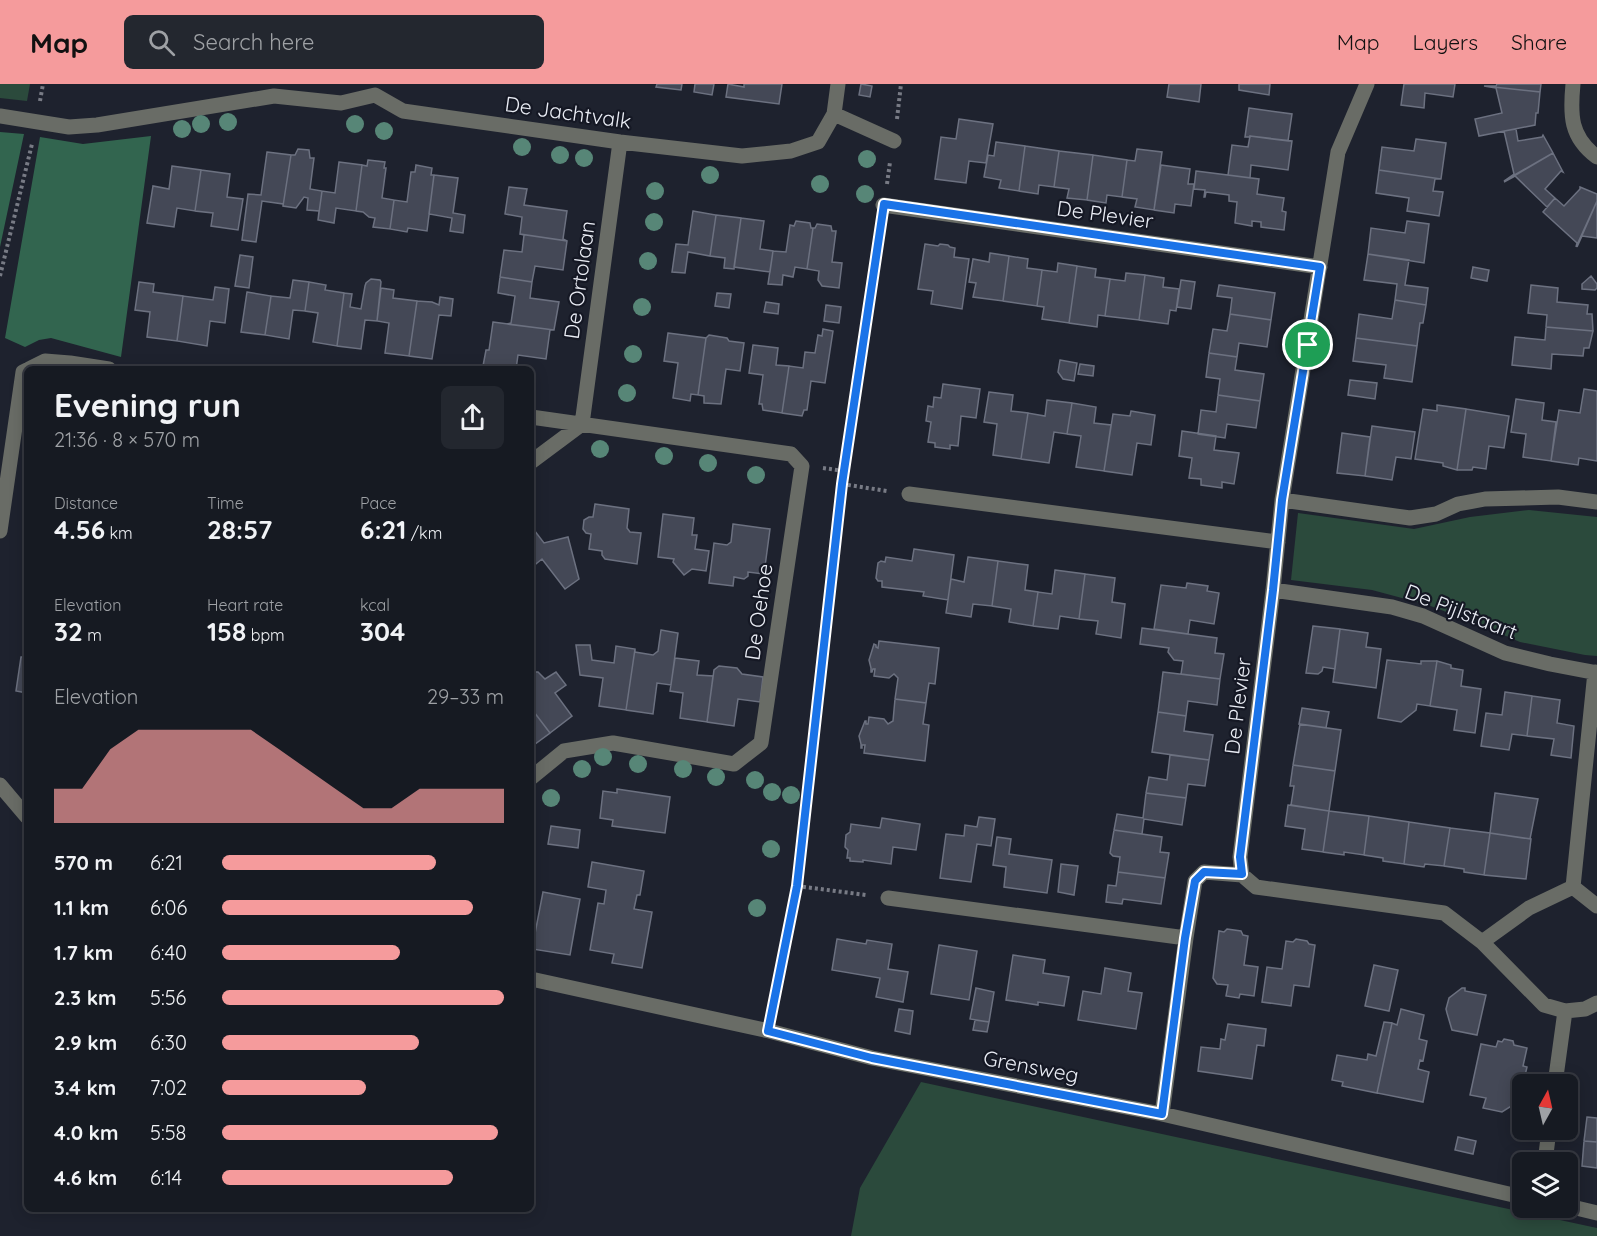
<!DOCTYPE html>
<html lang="en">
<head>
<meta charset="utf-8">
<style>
	:root { --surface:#161a22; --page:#23272f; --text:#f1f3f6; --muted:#9ea1a5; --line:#353840; --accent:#f59b9c }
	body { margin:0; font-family:Quicksand,sans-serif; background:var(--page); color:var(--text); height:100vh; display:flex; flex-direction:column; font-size:22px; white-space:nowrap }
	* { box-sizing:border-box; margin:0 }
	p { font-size:20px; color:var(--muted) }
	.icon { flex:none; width:33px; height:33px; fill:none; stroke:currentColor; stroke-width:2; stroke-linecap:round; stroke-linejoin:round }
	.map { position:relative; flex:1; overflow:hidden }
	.details { position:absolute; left:24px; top:282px; width:510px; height:846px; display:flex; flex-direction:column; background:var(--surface); border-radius:9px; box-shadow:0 3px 15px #0003,0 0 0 2px var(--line) }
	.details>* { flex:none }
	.needle { width:39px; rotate:8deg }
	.tools { position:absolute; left:1512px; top:990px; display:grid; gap:12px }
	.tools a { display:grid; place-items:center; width:66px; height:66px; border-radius:9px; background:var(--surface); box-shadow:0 3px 15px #0003,0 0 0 2px var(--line); font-size:30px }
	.pin { position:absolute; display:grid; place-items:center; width:51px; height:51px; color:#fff; margin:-26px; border:3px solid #fff; border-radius:50%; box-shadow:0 2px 6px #0007 }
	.round { display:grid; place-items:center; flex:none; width:63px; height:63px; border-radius:9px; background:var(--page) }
	.overview { display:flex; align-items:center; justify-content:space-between; height:102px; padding:0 30px }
	h1 { font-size:33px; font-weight:700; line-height:45px }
	.stats { display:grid; grid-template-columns:repeat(3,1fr); gap:9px; height:102px; padding:6px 30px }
	.stats div { display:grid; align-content:center }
	.stats b { font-size:26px; font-weight:700 }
	.stats small { font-size:16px; font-weight:400 }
	.stats p { font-size:16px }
	.chart { height:168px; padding:12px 30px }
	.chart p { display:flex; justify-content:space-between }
	.chart svg { width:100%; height:108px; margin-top:6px; fill:var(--accent); opacity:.7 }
	ul { padding:0 30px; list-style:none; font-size:20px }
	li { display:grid; grid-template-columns:96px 72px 1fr; align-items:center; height:45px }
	li i { height:15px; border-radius:8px; background:var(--accent) }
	header { display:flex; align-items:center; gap:36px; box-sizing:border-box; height:84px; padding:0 30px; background:var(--accent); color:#111 }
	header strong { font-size:28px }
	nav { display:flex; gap:33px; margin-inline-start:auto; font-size:21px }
	.search { width:420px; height:54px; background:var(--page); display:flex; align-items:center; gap:15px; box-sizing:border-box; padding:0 21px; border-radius:9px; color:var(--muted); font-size:22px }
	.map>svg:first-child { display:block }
</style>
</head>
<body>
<header>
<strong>Map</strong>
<div class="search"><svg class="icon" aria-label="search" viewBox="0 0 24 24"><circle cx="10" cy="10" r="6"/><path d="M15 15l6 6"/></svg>Search here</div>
<nav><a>Map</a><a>Layers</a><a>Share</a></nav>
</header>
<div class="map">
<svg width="1597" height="1152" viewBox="0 0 1597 1152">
	<rect width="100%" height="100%" fill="#1e222e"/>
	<path fill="#2b4a3c" d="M0,0h30l-3,17 -27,-3z
		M1529,426l68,7v139l-12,-1 -65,-13 -42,-18 -50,-19 -56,-15 -81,-10 7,-67 116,16 56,-12z
		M921,998l676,146v8h-746l9,-48z"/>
	<path fill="#32654f" d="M0,48l24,2 -24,113z
		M151,52l-30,221 -70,-19 -12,2 -14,7 -20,-9 35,-201 43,7z"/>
	<path fill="#444856" stroke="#6c7180" stroke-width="1.5" d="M657,0h25l-1,6 -25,-3z
		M695,0h19l-2,11 -18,-3z
		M728,0l16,3v-3h38l-3,20 -53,-7z
		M861,0l11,2 -2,11 -11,-2z
		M1169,0h32l-2,18 -32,-5z
		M1239,0h31l-1,11 -30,-5z
		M1404,0h51l-2,13 -28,-4 -1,15 -23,-3z
		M1497,0h44l-1,8 -56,-6h12z
		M1484,2l56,6 -2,21h-2l-1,12 -56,11 -4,-17 27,-6 -6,-25z
		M1249,24l43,6 -4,27 -38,-5v1h-5z
		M959,35l34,5 -7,39 -17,-2 -3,22 -31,-4 6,-42 15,2z
		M1516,45l2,12 24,-4 1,-2 10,18 -49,28 10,-7 -10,-43z
		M1250,52l42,5 -4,29 -37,-5 -1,13 -22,-3 4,-30 16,2z
		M1416,55l30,4 -5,36 -62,-9 3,-23 32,4z
		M996,58l29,4 -6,45 -20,-3 2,-8 -17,-3 4,-22 6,1z
		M1025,62l34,5 -5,36 -15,-2 -1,9 -19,-3z
		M298,65l11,1 1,8h4l-4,31 12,2 -4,29 1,-9 -12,-1 1,-12 -4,-1 -8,11 -13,-2 8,-51h4z
		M1137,65l25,3 -8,58 -19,-3 2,-8 -15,-2 5,-37 8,1z
		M1059,67l34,4 -6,45 -20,-2 2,-9 -15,-2z
		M267,68l24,3 -8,51v-2l-21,-3 -6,41 -14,-2 6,-46 13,1z
		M1553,69l10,19 -2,-1 -16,18 10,9 -8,9 -32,-31 -11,6z
		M1093,71l34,5 -5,37 -15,-2 -1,8 -19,-3z
		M368,76l17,2 -1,6h2l-4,30 12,2 -4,29 -17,-2 2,-9 -6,-1 -6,-5 -7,-1 6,-46 5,1z
		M339,78l23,3 -6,46 -20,-3 -2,15 -16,-3 4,-29 13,2z
		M416,81l16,3 -1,7h3l-7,56 -19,-3 -1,4 -17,-3 4,-29 13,2 4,-30h4z
		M1161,81l29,4 -2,15h6l-3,22 -16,-2 -1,9 -20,-3z
		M172,82l29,4 -6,41 -18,-3 -3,19 -27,-4 6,-37 16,3z
		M201,86l29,4 -3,23 16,2 -5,31 -27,-4 2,-13 -18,-2z
		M1379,86l62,9h-6l-2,12 10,1 -4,24 -32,-5 2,-13 -33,-5z
		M1196,87l63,8 -2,15 27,4 -2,13 4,1 -2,18 -23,-3v-5l-9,-1v5l-17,-3 2,-21 -8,-1v-6l-23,-3 -1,5h-1l1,-7 -11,-1z
		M434,91l24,3 -5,35 12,2 -2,18 -13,-2 2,-13 -23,-4z
		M509,103l18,2 -3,16 43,6 -4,28 4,2 -47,-7 2,-17 -17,-3z
		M1580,103l17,7v7l-21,46 1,-4 -34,-31 12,-14 9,8 16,-17z
		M1597,117v37l-15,-2 -5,11z
		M693,127l23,4 -6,41 -22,-4 -3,21 -13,-1 4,-28 12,1z
		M716,131l25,3 -7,51 -10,-1 1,-10 -15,-2z
		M741,134l23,3 -4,28 13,2 -3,21 -36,-5z
		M796,137l14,2 1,5h2l-6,41 -12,-2 -2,10 -10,-2 -1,10 -14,-1 5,-33 13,1 4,-27 4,1z
		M1407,137l22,3 -5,39 -56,-9 3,-26 34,5z
		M817,140l14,2 1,5h4l-4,31 10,1 -3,25 -17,-2 -4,-6 1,-9 -12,-2 6,-41h2z
		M520,150l47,7 -4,29 -28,-4 -3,16 -32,-5 4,-27 18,2 2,-17z
		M925,160l13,2 2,-2 8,1 2,2 5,1 -1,9 15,2 -7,50 -31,-5 2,-13 -15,-2z
		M990,169l19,3 -6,45 -30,-4 3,-14 -7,-1 4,-23 16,3z
		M1368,170l41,6 -4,25 23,3 -2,17 -31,-5 2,-16 -33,-4z
		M240,171l13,2 -4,31 -14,-2z
		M1009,172l19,3 -1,9 15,2 -5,36 -34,-5z
		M1058,179l19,3 -8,57 -27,-4 2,-12 -7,-1 5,-36 15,2z
		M1077,182l19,3 -1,8 15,2 -5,37 -7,-1 -1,12 -28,-4z
		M1473,183l16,3 -2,11 -16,-3z
		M1126,189l19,2 -6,45 -34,-4 5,-37 15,2z
		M1145,191l19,3 -1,9 16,2 -3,22 -6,-1 -2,14 -29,-4z
		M1591,192l6,8v4l-2,2 -13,-1v-5z
		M500,193l32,5 -2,16 29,4 -5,28 -47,-6 4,-1 4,-27 -17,-3z
		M371,195l9,1 1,2 -4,39 -12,-1 -4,29 -24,-3 7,-53 8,1 -2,13 11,2 4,-23 1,-3z
		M293,196l16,2 -4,29 -12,-1 -4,29 -24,-4 6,-39 19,2z
		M1181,196l14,2 -4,27 -14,-2z
		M139,198l15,2 -1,8 30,4 -6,45 -30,-4 3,-25 -15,-2z
		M309,198l17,3 -1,5 19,3 -7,53 -24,-4 5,-29 -13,-2z
		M1219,201l56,8 -4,27 -41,-6 2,-16 -15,-2z
		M1531,201l27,3 -1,14 31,3 -1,9h5l1,17 -47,-4 1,-12 -19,-2z
		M215,203l14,2 -4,34 -15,-2 -3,25 -30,-5 6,-45 30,4z
		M381,204l13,2 -1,8 24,3 -8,55 -24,-3 4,-30 -12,-2z
		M247,208l24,4 -6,39 -24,-3z
		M717,209l14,1 -2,14 -14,-2z
		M440,213l13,2 -2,17 -12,-1 -7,44 -23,-3 8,-55 15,1 7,3z
		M1395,216l31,5 -3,18h-3l-3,23 -61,-8 3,-24 33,5z
		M766,218l13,2 -1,10 -14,-2z
		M826,221l15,2 -2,16 -15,-2z
		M1230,230l41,6 -4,27 -28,-4 -2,14 -28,-4 4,-24 14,2z
		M493,238l61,8h-4l-4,29 -28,-4 -2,14h-14l-19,-3 3,-16h3z
		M1546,243l47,4 -4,17h-5l-1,8 -31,-2 -1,15 -39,-4 3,-28 30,3z
		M823,245l10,2 -8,52 -14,-2 -4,29h-3l-2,6 -20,-3 7,-47 14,2 2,-16 10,1 3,-18 4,1z
		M668,249l38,5 -8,57 -7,-1 -1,7 -17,-3 5,-35 -14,-2z
		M709,251l18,3 2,3 15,2 -4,28 -14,-2 -5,35 -17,-1v-7l-6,-1 8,-57z
		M1356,254l61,8 -5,36 -28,-4 2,-13 -33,-4z
		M753,261l25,3 -2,17 13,1 -7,47 -19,-3 -1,-6h-3l4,-29 -14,-2z
		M1209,269l28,4 -2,13 29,4 -4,27 -42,-6 2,-16 -14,-2z
		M1060,276l17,3 -3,18 -11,-2 -5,-7z
		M1080,280l14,2 -1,10 -15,-2z
		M1350,296l27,3 -2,16 -27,-4z
		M943,300l37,5 -4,29 -15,-2 -3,30 -8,-1v4l-15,-2v-4l-7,-1 3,-20 -5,-1 2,-15 5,1 1,-10 7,1z
		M1584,305l13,2v70l-18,-3 -1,7 -27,-4 8,-51 21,3z
		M989,308l24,3 -2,16 17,2 -7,46 -28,-4 4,-31 -13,-2z
		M1218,311l42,6 -4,27 -29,-4 -2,14 -27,-4 3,-24 15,2z
		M1516,315l28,4 -2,17 14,2 -5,39 -28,-4 3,-23 -15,-2z
		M1047,316l25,3 -5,31 -13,-2 -5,31 -28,-4 7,-46 17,3z
		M1072,319l24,4 -2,16 17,2 -7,46 -28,-4 5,-31 -14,-2z
		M1437,321l29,4 -9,61 -14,-4v-3l-28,-4 8,-50 14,2z
		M1466,325l43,7 -5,32 -15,-2 -3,23 -13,-2 -1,3h-15z
		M1131,327l24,4 -4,30 -14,-2 -5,32 -28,-4 9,-57 17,2z
		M1372,342l43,6 -4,27 -15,-2 -4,23 -27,-4z
		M1182,347l34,5 -2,14 25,3 -5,31 -12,-2v6l-21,-3v-6l-12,-1 3,-20 -13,-2z
		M1342,349l28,4 -5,39 -28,-3z
		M595,420l34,5 -2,19 3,4 11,1 -4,31 -32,-5 -3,-4v-4l-13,-2 2,-15 -5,-1 -3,-4 1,-9 5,-3h4z
		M663,430l31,4 -2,17h5l-2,14 14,2 -3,20 -14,-2 -8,6 -11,-13 1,-3 -16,-2z
		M733,440l37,5 -6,45 -16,-2v4l-4,3 -10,-2 -1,9 -24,-3 5,-40 13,2 4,-3z
		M531,442l13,17 24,-6 11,42 -14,10 -23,-30 -11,9z
		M914,465l40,6 -6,45 -25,-4 1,-4 -42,-5v-6h-4l-2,-3 2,-15 3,-2 4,1 1,-5 26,4z
		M968,473l30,4 -6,45 -19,-2 -2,13 -25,-4 5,-34 13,3z
		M998,477l30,4 -3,25 13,2 -5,34 -24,-4 2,-13 -19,-3z
		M1055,486l30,4 -6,45 -19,-3 -2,13 -25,-3 5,-34 14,2z
		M1085,490l30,4 -3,24 13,2 -4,34 -25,-4 2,-13 -19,-2z
		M1187,499l21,3 -1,5 12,2 -5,31 -24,-4 -2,14 -34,-5 7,-44 25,3z
		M1313,542l27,3 -5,40 -12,-2 -1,4 -4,3 -12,-1z
		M1142,544l75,10 -2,15 9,1 -4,25 -39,-5 2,-13 -9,-1 -6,-8 1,-4 -29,-4z
		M1340,545l28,4 -2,14 15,2 -5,39 -43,-6z
		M661,546l17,3 -7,52 -14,-2 -4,31 -27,-4 9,-61v3l18,3 5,-4z
		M879,557l60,7 -4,36 -6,-1 -3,20 -31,-4 3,-21 -4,-4 -5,4 -15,-2 1,-7h-2l-1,3h-1v-4l-2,-8 5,-16 2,1v2l2,1z
		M576,561h14l2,15 22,3 2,-17 19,3 -9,61 -27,-4 4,-28 -23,-3z
		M21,573h6v36l-11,-2z
		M675,574l24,3 -2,14 16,1 -6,46 -27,-4 3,-25 -13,-2z
		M1387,576l34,4v-3h16l-7,45 -13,-2 -1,6 -15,12 -23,-4z
		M1437,577l14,4v3l12,2 -2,16 20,3 -6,44 -21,-3 3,-20 -27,-4z
		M719,582l18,2 5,6 21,3 -3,25 -22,-3 -4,27 -27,-4 7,-52z
		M531,588h7l7,7 11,-7 10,13 -11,8 17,23 -22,17 -19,-25z
		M1163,588l57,7 -3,26 -29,-4 -2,15 -28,-4z
		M1505,608l27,4 -5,40 -15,-2 -3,16 -28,-4 5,-33 16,2z
		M1532,612l28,4 -3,23 17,3 -3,32 -20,-3 3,-16 -27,-3z
		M895,615l31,4 -3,21 6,1 -4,36 -61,-8 1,-8h-3v3h-1v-4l-2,-8 6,-15h1v3h2l1,-7 15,2 4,5 5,-3z
		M531,624l19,25 -19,14z
		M1302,624l27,4 -3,16 -27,-4z
		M1158,628l28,4 -2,15 29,4 -4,25 -57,-8z
		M1300,640l41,6 -6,41 -42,-6z
		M1170,671l39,5 -4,26 -17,-2 -2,14 -40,-5 3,-16 18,3z
		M1293,681l42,6 -6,40 -38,-6 3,-19h-4z
		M617,705l53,8 -5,36 -53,-7 1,-6 -13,-2 3,-27 14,2z
		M1146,709l40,5 -4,27 -38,-6 -2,15 -28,-4 3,-16 26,4z
		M1495,709l43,6 -8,40 -40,-6z
		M1288,721l41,6 -6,41 -21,-3 3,-20 -20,-3z
		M1329,727l40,5 -5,39 -20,-3v3l-21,-3z
		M1369,732l40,6 -5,42 -21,-3v-3l-19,-3z
		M979,733l16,2 -4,27 -14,-2 -6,38 -31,-4 6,-44 18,2 1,-11 12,2z
		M882,734l38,6 -4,26 -23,-3 -2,17 -28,-4v2l-13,-1v-3h-3l1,-8 -3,-3 1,-12 4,-3 1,-8 29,4z
		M1409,738l41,6 -6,38 -19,-2 -1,3 -20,-3z
		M551,742l29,4 -2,18 -30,-4z
		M1450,744l40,5 -6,42 -20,-3v-3l-20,-3z
		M1114,746l48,7 -2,15 9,1 -4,25 -47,-6 2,-15 -7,-1 -3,-3z
		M1490,749l41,6 -5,40 -42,-4z
		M997,753l14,2 -2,15 43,6 -5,33 -43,-6 2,-20 -13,-2z
		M592,778l52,9 -4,24h-3l-3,14 18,3 -10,56 -30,-5 2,-9 -24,-4 8,-47 6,1 2,-14 -18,-3z
		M1061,780l17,2 -4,29 -16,-3z
		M1118,788l47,6 -4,26 -38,-5 -1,5 -16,-2 2,-17 8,1z
		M543,808l37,7 -10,56 -38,-6z
		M1227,845l14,2 2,4 5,1 -4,29 14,2 -4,29 -14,-2 -1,4 -13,-2 2,-11 -11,-1 -4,-6 6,-47 5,1z
		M837,855l29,5 1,-4 25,4 -4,25 20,3 -5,30 -27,-5 4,-19 -48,-8z
		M1296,855l11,2 2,3 6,1 -6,42 -15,-2 -3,21 -29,-4 5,-35 15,2 4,-28 7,1z
		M939,861l38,6 -8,49 -38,-6z
		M1013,871l32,5 -2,13 26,4 -5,29 -26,-4v3l-32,-5z
		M1374,881l24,5 -9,41 -24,-5z
		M1105,884l26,5 -3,18 14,2 -6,36 -58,-9 5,-29 18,3z
		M976,904l18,4 -5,30 -19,-3z
		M1462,904h3v3l21,4 -9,40 -25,-5 -5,-17 -1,-4 3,-11z
		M899,925l14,2 -3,23 -15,-3z
		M1401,925l23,6 -5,24 8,2 -4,20 -3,-1 -2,9 11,3 -6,30 -46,-9 15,-70 5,2z
		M975,936l14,2 -2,10 -14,-2z
		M1384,938l8,1 -15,70 -35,-7 1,-4 -11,-2 5,-25 30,5 1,-6 8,2z
		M1228,940l38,5 -2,17 -7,-1 -5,34 -54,-8 3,-24 19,2 1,-10 4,1z
		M1504,955l9,2 1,4 13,3 -4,18 4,1 -4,17h-4l-1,3h-1l-4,18 -11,7 -19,-4 3,-10 -16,-3 11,-51 15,3 2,-6 4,1z
		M1587,1033l10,1v24l-13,-1z
		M1458,1053l18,4 -3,13 -18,-4z
		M1584,1057l13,1v26l-15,-2z"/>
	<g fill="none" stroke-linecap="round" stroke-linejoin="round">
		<path stroke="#787b85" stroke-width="4" stroke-dasharray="3 3" stroke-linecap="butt" d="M40,17l3,-17
			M897,35l4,-35
			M887,100l3,-22
			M0,192l32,-132
			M823,384l21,3
			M842,400l45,7
			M797,802l69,9
			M773,926l24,-124 45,-402 38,-257"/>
		<path stroke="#696c66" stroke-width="15" d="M1573,0c-3,31 -3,53 24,73
			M834,30l60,27
			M0,32l69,11 28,-2 177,-29 67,7 34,-8 28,16 217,31 122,14 49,-5 27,-9 16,-28 4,-30
			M883,121l437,62
			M29,285l16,-8 25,2 39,6
			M531,333l260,37 11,12 -41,277 -27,21 -121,-21 -49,8 -33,27
			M531,378l51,-38 38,-282
			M909,410l369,48
			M1282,416l128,18 26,-4 22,-10 27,-5 73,-2 39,5
			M0,447l23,-159 4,-2
			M1273,506l119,17 31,9 82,37 45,11 47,9
			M0,701l27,32
			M1242,791l-2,-18 33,-267 9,-90 56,-348 29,-68
			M1573,803l22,-215
			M1573,803l24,19
			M888,814l298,40
			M1482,858l47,-34 44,-21
			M531,895l238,52 103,27 290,56 360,83
			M1555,1000l10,-73
			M1162,1030l24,-176 9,-57 9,-9 38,3 14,12 188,26 38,29 62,63 21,6 20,-2 12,-6
			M1545,1078l4,-32
			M1568,1122l29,7"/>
	</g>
	<g fill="#578677">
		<circle cx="228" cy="38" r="9"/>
		<circle cx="201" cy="40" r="9"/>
		<circle cx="355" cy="40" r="9"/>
		<circle cx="182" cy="45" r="9"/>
		<circle cx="384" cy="47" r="9"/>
		<circle cx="522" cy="63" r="9"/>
		<circle cx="560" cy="71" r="9"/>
		<circle cx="584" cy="74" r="9"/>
		<circle cx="867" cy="75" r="9"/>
		<circle cx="710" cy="91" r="9"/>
		<circle cx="820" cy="100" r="9"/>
		<circle cx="655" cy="107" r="9"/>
		<circle cx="865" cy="110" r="9"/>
		<circle cx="654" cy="138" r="9"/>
		<circle cx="648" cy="177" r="9"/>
		<circle cx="642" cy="223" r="9"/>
		<circle cx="633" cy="270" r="9"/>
		<circle cx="627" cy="309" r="9"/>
		<circle cx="600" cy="365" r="9"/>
		<circle cx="664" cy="372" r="9"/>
		<circle cx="708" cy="379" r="9"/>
		<circle cx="756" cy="391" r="9"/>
		<circle cx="603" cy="673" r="9"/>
		<circle cx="638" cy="680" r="9"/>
		<circle cx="582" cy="685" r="9"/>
		<circle cx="683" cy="685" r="9"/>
		<circle cx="716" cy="693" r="9"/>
		<circle cx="755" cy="696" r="9"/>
		<circle cx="772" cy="708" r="9"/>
		<circle cx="791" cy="711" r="9"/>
		<circle cx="551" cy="714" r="9"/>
		<circle cx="771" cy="765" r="9"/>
		<circle cx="757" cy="824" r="9"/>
	</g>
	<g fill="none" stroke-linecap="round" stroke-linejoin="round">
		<defs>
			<path id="route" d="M884,120l436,63 -38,233 -9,90 -33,267 2,17 -38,-2 -9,9 -10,57 -23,176 -290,-56 -104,-27 29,-145 45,-402z"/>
		</defs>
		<use href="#route" stroke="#fff" stroke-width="12"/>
		<use href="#route" stroke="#1a73e8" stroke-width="8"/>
	</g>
	<g text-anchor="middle" stroke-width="4.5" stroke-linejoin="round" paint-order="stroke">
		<g font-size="21" fill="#eaedf5" stroke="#151824">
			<text transform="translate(568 29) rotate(8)" y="7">De Jachtvalk</text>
			<text transform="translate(1105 131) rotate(8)" y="7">De Plevier</text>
			<text transform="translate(580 196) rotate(-82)" y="7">De Ortolaan</text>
			<text transform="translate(759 528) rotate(-82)" y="7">De Oehoe</text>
			<text transform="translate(1461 528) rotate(21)" y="7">De Pijlstaart</text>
			<text transform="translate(1238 622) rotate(-83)" y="7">De Plevier</text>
			<text transform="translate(1031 983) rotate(11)" y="7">Grensweg</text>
		</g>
	</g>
</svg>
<div class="tools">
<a><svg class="needle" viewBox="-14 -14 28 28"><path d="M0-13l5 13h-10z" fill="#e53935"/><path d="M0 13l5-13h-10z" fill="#9ea1a5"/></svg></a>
<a><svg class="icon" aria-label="layers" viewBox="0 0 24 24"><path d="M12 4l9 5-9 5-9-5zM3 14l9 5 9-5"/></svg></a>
</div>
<div class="pin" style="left:1308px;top:261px;background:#1e9e55"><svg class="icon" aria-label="arrive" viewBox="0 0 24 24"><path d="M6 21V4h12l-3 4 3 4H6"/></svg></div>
<section class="details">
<div class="overview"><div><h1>Evening run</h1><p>21:36 · 8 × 570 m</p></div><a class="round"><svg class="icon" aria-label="share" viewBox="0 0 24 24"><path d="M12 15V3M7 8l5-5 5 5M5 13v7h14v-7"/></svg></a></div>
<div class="stats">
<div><p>Distance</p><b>4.56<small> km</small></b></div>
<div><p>Time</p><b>28:57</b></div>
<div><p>Pace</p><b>6:21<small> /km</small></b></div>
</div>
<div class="stats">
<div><p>Elevation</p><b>32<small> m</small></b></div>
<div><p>Heart rate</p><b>158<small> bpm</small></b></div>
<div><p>kcal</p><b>304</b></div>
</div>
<div class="chart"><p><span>Elevation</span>29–33 m</p>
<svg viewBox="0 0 160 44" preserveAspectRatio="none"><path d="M0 44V30L10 30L20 14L30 6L40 6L50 6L60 6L70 6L80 14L90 22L100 30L110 38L120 38L130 30L140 30L150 30L160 30V44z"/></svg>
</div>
<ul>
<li><b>570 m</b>6:21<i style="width:76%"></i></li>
<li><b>1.1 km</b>6:06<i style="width:89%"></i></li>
<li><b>1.7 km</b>6:40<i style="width:63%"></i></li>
<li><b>2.3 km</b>5:56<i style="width:100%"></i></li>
<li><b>2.9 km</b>6:30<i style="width:70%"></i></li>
<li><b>3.4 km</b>7:02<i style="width:51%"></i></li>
<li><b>4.0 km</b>5:58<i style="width:98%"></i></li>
<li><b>4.6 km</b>6:14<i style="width:82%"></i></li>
</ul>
</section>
</div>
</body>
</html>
